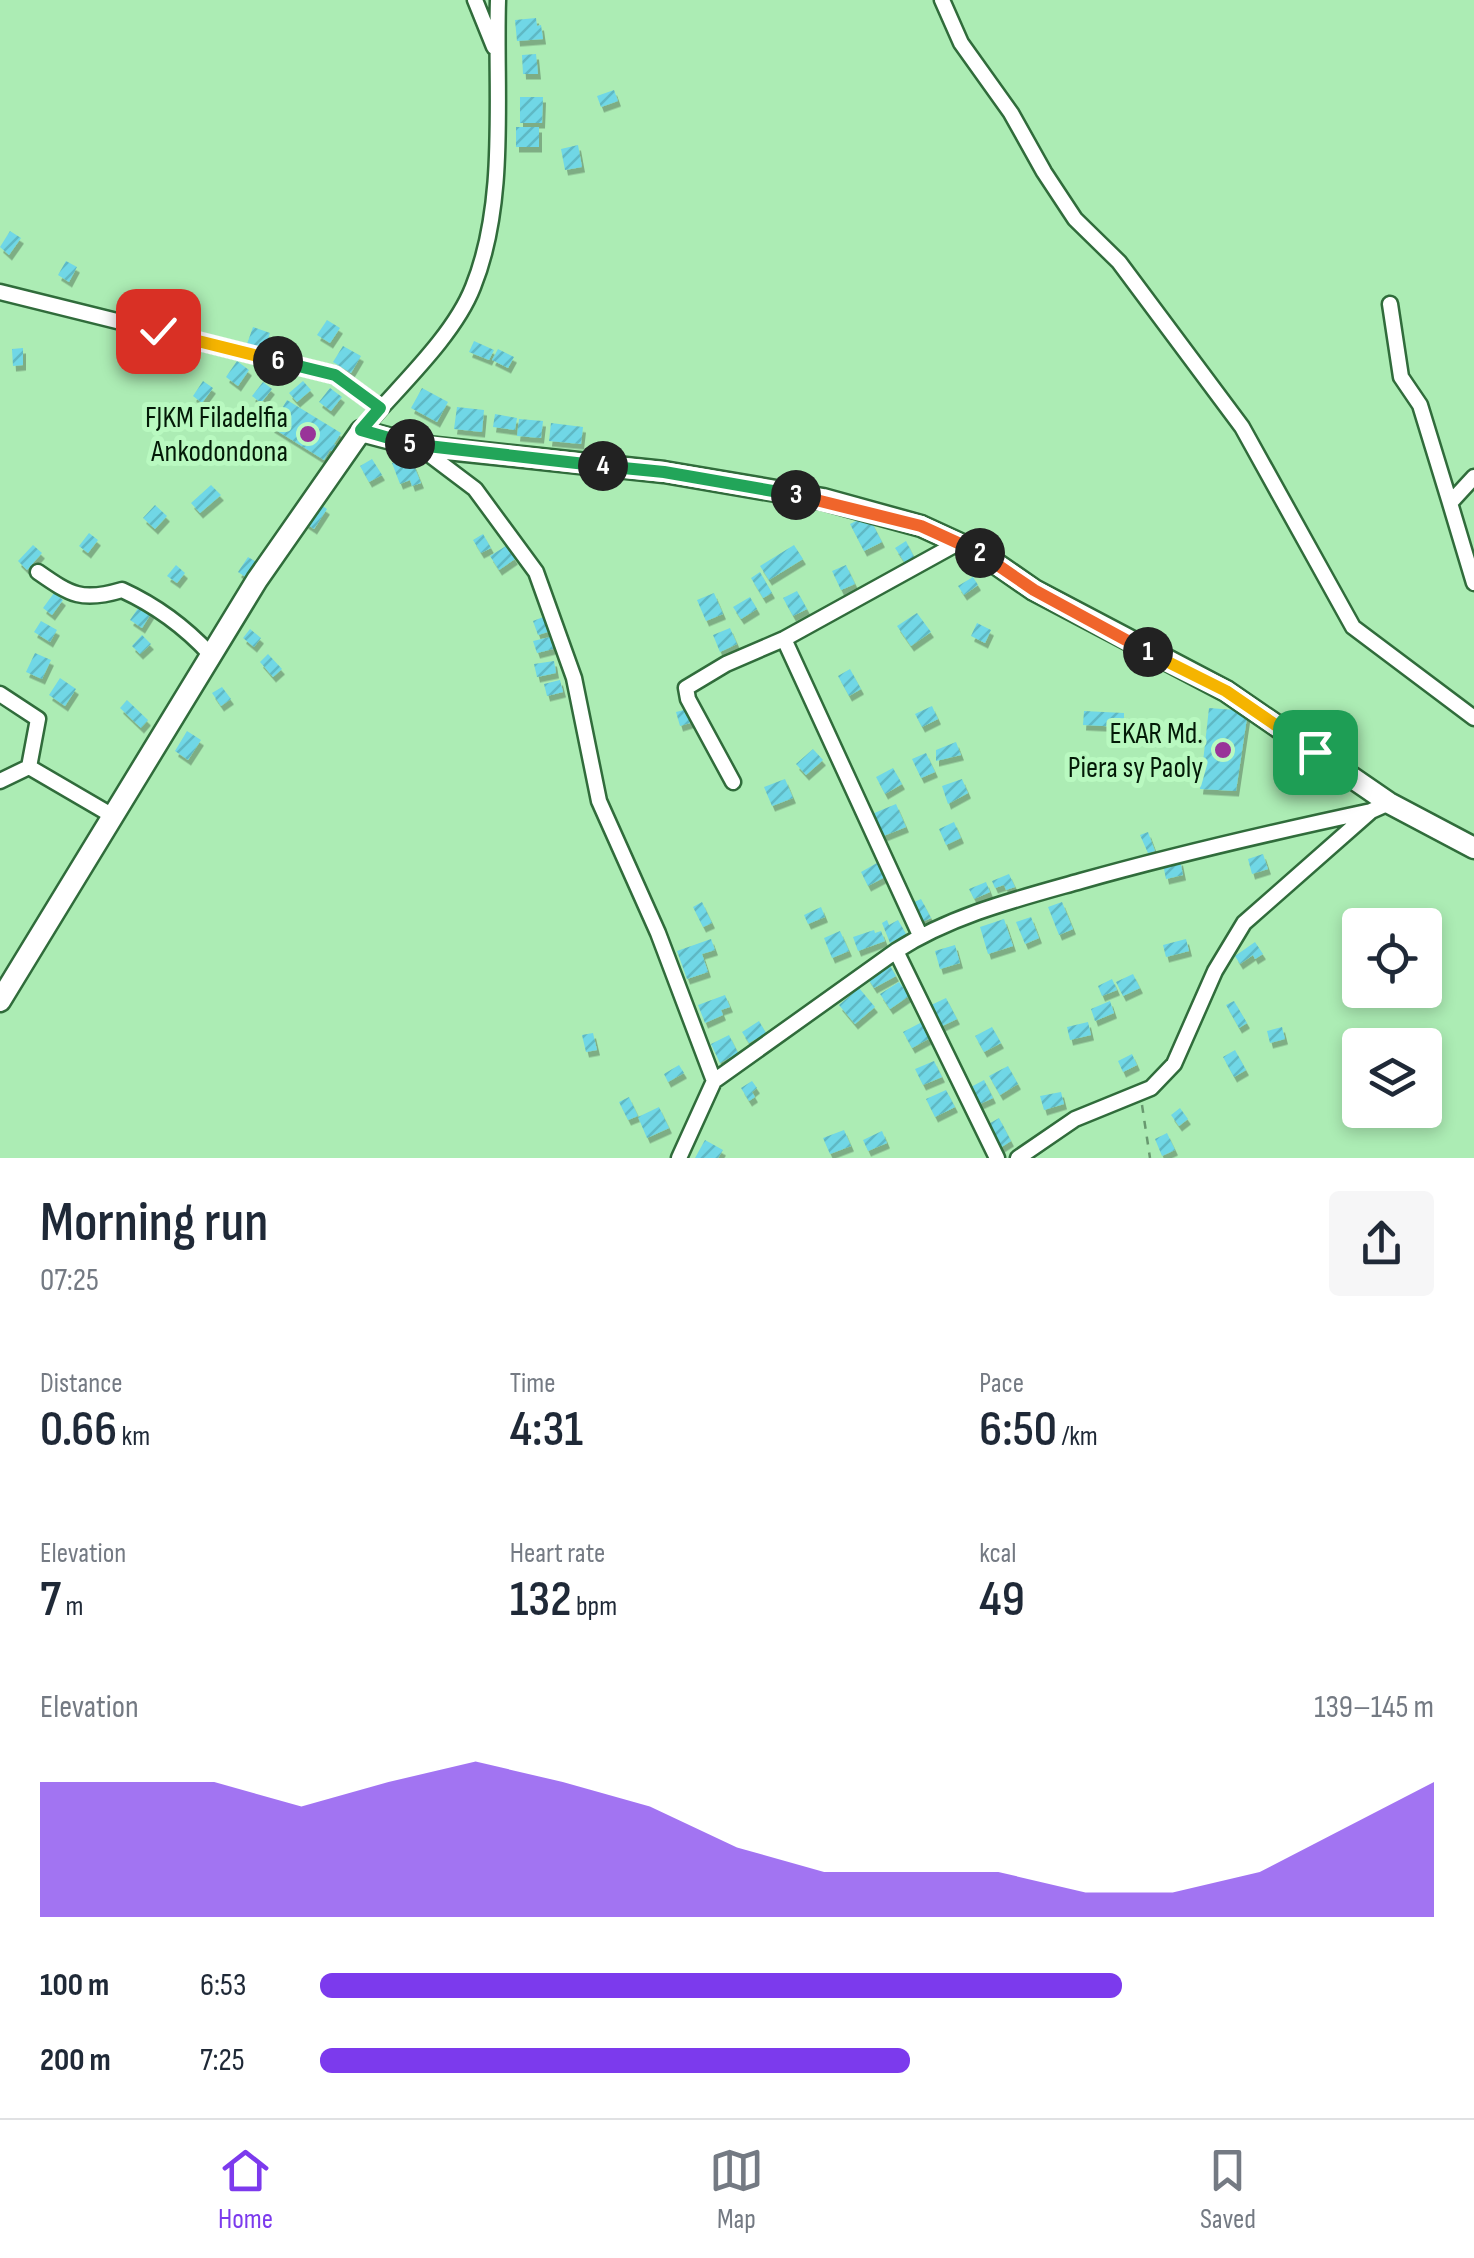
<!DOCTYPE html>
<html lang="en">
<head>
<meta charset="utf-8">
<style>
	:root { --surface:#fff; --page:#f6f6f7; --text:#1f2937; --muted:#747a83; --line:#e0e1e3; --accent:#7c3aed }
	body { margin:0; font-family:"Sofia Sans Condensed",sans-serif; background:var(--page); color:var(--text); height:100vh; display:flex; flex-direction:column; font-size:38px; white-space:nowrap }
	* { box-sizing:border-box; margin:0 }
	p { font-size:32px; color:var(--muted) }
	.icon { flex:none; width:55px; height:55px; fill:none; stroke:currentColor; stroke-width:2; stroke-linecap:round; stroke-linejoin:round }
	.map { position:relative; height:1158px; overflow:hidden }
	.side { display:flex; flex-direction:column; background:var(--surface); flex:1 }
	.side>* { flex:none }
	.buttons { position:absolute; left:1342px; top:908px; display:grid; gap:20px }
	.buttons a { display:grid; place-items:center; width:100px; height:100px; border-radius:10px; background:var(--surface); box-shadow:0 5px 15px #0003; font-size:50px }
	.pin { position:absolute; display:grid; place-items:center; width:85px; height:85px; color:#fff; margin:-42px; border-radius:20px; box-shadow:0 5px 15px #0006 }
	.km { position:absolute; width:50px; height:50px; margin:-25px; border-radius:50%; background:#222; color:#fff; font-size:28px; line-height:50px; text-align:center }
	.round { display:grid; place-items:center; flex:none; width:105px; height:105px; border-radius:10px; background:var(--page) }
	.headline { display:flex; align-items:center; justify-content:space-between; height:170px; padding:0 40px }
	h1 { font-size:55px; font-weight:600; line-height:75px }
	.metrics { display:grid; grid-template-columns:repeat(3,1fr); gap:15px; height:170px; padding:10px 40px }
	.metrics div { display:grid; align-content:center }
	.metrics b { font-size:50px; font-weight:600 }
	.metrics small { font-size:28px; font-weight:400 }
	.metrics p { font-size:28px }
	.chart { height:280px; padding:20px 40px }
	.chart p { display:flex; justify-content:space-between }
	.chart svg { width:100%; height:180px; margin-top:10px; fill:var(--accent); opacity:.7 }
	ul { padding:0 40px; list-style:none; font-size:32px }
	li { display:grid; grid-template-columns:160px 120px 1fr; align-items:center; height:75px }
	li i { height:25px; border-radius:12px; background:var(--accent) }
	.dock { display:flex; justify-content:space-around; align-items:center; height:140px; border-top:2px solid var(--line); background:var(--surface); font-size:28px; color:var(--muted) }
	.dock a { display:grid; justify-items:center; gap:5px }
	.dock .selected { color:var(--accent) }
	.map>svg:first-child { display:block }
</style>
</head>
<body>
<div class="map">
<svg width="1474" height="1158" viewBox="0 0 1474 1158">
	<defs>
		<pattern id="building-hatch" width="6" height="6" patternUnits="userSpaceOnUse" patternTransform="scale(2.5)"><rect width="6" height="6" fill="#6fd7e6"/><path d="M-1 1l2-2M0 6l6-6M5 7l2-2" fill="none" stroke="#5eb8c4"/></pattern>
		<filter id="shadow"><feDropShadow dx="3" dy="5.5" stdDeviation="0" flood-color="#0004"/></filter>
	</defs>
	<rect width="100%" height="100%" fill="#acecb4"/>
	<path fill="url(#building-hatch)" filter="url(#shadow)" d="M536,18l1,8 4,-1 2,14 -26,2 -2,-21z
		M536,54l2,20h-15l-1,-19z
		M614,90l4,11 -17,6 -4,-11z
		M520,97h23l-1,26h-22z
		M516,127h23v20h-23z
		M578,145l4,22 -17,3 -4,-21z
		M10,231l11,7 -12,17 -9,-8z
		M66,261l11,6 -8,15 -11,-7z
		M327,320l13,8 -10,15 -13,-8z
		M253,327l17,6 -6,17 -17,-6z
		M126,330l11,5 -7,15 -11,-5z
		M143,337l13,7 -10,17 -13,-8z
		M474,341l20,9 -5,10 -20,-8z
		M343,346l18,10 -10,17 -18,-11z
		M23,348v17l-10,1 -1,-17z
		M498,349l16,8 -6,11 -16,-8z
		M237,361l12,9 -11,16 -12,-9z
		M203,381l10,7 -11,15 -9,-7z
		M303,381l8,9 -14,12 -8,-9z
		M263,382l9,7 -11,14 -9,-7z
		M330,388l12,9 -11,14 -12,-9z
		M422,388l26,14 -11,20 -26,-14z
		M287,400l54,33 -7,11 5,3 -4,6 -5,-3 -6,10 -53,-33z
		M457,407l27,3 -2,22 -28,-3z
		M495,414l22,4 -2,12 -22,-3z
		M519,419l24,2 -2,17 -24,-2z
		M551,423l32,4 -2,17 -32,-3z
		M410,456l11,27 -9,3 -2,-6 -10,4 -8,-21z
		M372,459l10,16 -13,7 -9,-16z
		M211,485l10,10 -21,18 -9,-10z
		M318,503l9,6 -13,20 -9,-6z
		M155,505l12,11 -12,13 -12,-11z
		M868,515l14,27 -18,9 -14,-27z
		M89,533l9,7 -10,13 -9,-7z
		M483,534l8,14 -10,5 -8,-13z
		M906,541l8,16 -9,6 -10,-15z
		M33,545l9,8 -15,17 -9,-9z
		M794,545l9,14 -34,21 -9,-14z
		M506,546l9,13 -16,11 -9,-14z
		M248,557l10,6 -11,15 -9,-6z
		M176,565l9,8 -8,10 -10,-7z
		M846,565l9,19 -14,6 -9,-19z
		M760,572l12,21 -9,5 -12,-20z
		M973,577l5,8 -14,10 -6,-9z
		M797,591l10,18 -14,7 -10,-18z
		M54,593l9,7 -11,15 -9,-7z
		M714,593l9,21 -17,7 -9,-21z
		M750,597l7,12 -16,10 -8,-12z
		M141,604l11,8 -10,16 -12,-8z
		M917,613l14,19 -20,14 -14,-20z
		M546,616l5,15 -13,4 -5,-14z
		M41,621l16,9 -7,12 -16,-10z
		M977,623l14,7 -6,13 -14,-7z
		M730,628l7,16 -17,8 -7,-17z
		M250,629l11,9 -7,9 -11,-9z
		M142,635l9,9 -11,10 -8,-8z
		M550,637l3,12 -16,4 -4,-12z
		M35,653l16,7 -9,19 -16,-7z
		M268,654l14,15 -9,8 -13,-15z
		M554,661l2,12 -19,4 -3,-13z
		M850,669l11,20 -12,7 -11,-20z
		M60,678l16,11 -11,17 -16,-11z
		M560,680l3,12 -16,4 -3,-12z
		M222,687l9,12 -10,7 -9,-13z
		M127,700l21,20 -7,8 -21,-20z
		M932,706l6,13 -16,8 -7,-13z
		M692,708l3,10 -5,1v4l-10,3 -4,-14z
		M1209,708l39,3 -12,80 -36,-2z
		M1084,711l40,2v14l-41,-2z
		M187,731l14,9 -13,20 -13,-9z
		M956,742l5,13 -25,6v-11z
		M813,749l10,11 -17,15 -10,-11z
		M926,753l9,19 -14,6 -9,-19z
		M893,768l9,16 -17,10 -9,-17z
		M785,779l8,19 -21,8 -8,-19z
		M962,779l6,14 -20,11 -6,-18z
		M896,804l10,23 -25,10 -9,-23z
		M954,822l7,16 -15,7 -7,-16z
		M1148,832l7,19 -7,2 -8,-18z
		M1263,854l5,15 -16,5 -4,-15z
		M1180,860l3,15 -17,4 -3,-15z
		M877,863l8,14 -17,9 -7,-14z
		M1009,874l6,13 -9,3 -2,-5 -9,3 -3,-7z
		M986,882l4,10 -16,7 -5,-10z
		M921,899l10,19 -11,5 -10,-19z
		M702,902l10,21 -9,4 -10,-20z
		M1062,902l11,27 -14,6 -11,-28z
		M821,907l4,10 -17,7 -4,-9z
		M1031,917l8,21 -14,6 -9,-22z
		M1004,919l9,27 -25,8 -8,-27z
		M887,920l2,5 9,-5 8,14 -16,9 -8,-20z
		M874,930l1,3 6,-2 4,10 -27,10 -5,-14z
		M840,931l9,20 -17,7 -8,-20z
		M711,939l4,11 -13,4 6,18 -21,7 -10,-28z
		M1186,939l3,12 -23,6 -3,-12z
		M1255,942l8,12 -8,5 -2,-4 -13,9 -5,-8z
		M955,945l5,18 -20,6 -5,-18z
		M889,964l7,12 -22,12 -7,-11z
		M1133,974l7,14 -17,8 -7,-14z
		M1112,979l5,11 -15,6 -4,-10z
		M899,982l10,14 -19,13 -10,-15z
		M859,988l16,19 -20,17 -16,-19z
		M725,995l5,12 -9,3 2,5 -18,8 -7,-18z
		M946,998l11,21 -17,8 -11,-21z
		M1110,1001l4,12 -19,8 -4,-12z
		M1234,1001l13,22 -8,5 -13,-23z
		M759,1021l7,12 -17,10 -7,-11z
		M924,1021l8,16 -20,11 -9,-16z
		M1088,1022l3,13 -21,5 -3,-13z
		M992,1027l9,16 -17,9 -9,-16z
		M1282,1027l3,12 -15,4 -3,-12z
		M593,1033l4,17 -11,2 -4,-17z
		M729,1035l9,18 -18,10 -9,-19z
		M1235,1050l11,20 -12,7 -11,-20z
		M1132,1054l5,11 -14,7 -5,-11z
		M934,1061l8,16 -19,8 -8,-16z
		M679,1065l5,8 -16,9 -4,-8z
		M1008,1066l10,18 -18,11 -11,-19z
		M984,1080l9,18 -13,6 -9,-17z
		M752,1081l5,7 -5,4 3,5 -6,4 -8,-13z
		M946,1090l9,17 -20,10 -9,-18z
		M1061,1092l3,12 -20,6 -4,-14z
		M629,1097l9,19 -10,4 -9,-18z
		M659,1107l10,21 -22,10 -9,-21z
		M1180,1108l8,11 -9,7 -8,-11z
		M999,1118l12,23 -11,7 -13,-23z
		M844,1130l7,16 -21,8 -7,-16z
		M882,1131l5,12 -19,8 -5,-11z
		M1167,1133l8,17 -13,6 -7,-17z
		M705,1140l18,10 -5,8h-23z"/>
	<g fill="none" stroke-linecap="round" stroke-linejoin="round">
		<defs>
			<path id="street" d="M475,0l19,47
				M942,0l19,43 50,70 33,59 31,47 44,43 123,165 111,200 121,91
				M0,292l335,83 45,33
				M1390,304l11,73 19,28 30,98
				M361,431c35,-42 92,-93 112,-144 35,-86 22,-196 25,-287
				M418,446l57,43 61,83 38,106 25,123 59,132 56,148 -35,77
				M1474,477l-24,26 24,80
				M38,572c33,23 44,30 84,18 35,16 62,36 88,64
				M784,639l136,296
				M0,694l38,25 -9,48
				M29,767l84,49
				M0,781l29,-14
				M733,782l-45,-83 -2,-11 40,-24 58,-25 174,-96
				M896,951c56,-36 121,-52 185,-70 96,-27 192,-49 290,-70l18,-8
				M714,1081l182,-130 101,207
				M1018,1158l57,-39 76,-31 23,-24 41,-93 29,-48 126,-111"/>
			<path id="secondary" d="M0,1001l257,-421 104,-149 57,15 246,26 159,27 98,27 61,28 52,36 192,101 163,112 85,45"/>
		</defs>
		<use href="#street" stroke="#306c3b" stroke-width="19"/>
		<use href="#secondary" stroke="#306c3b" stroke-width="25"/>
		<path stroke="#68986f" stroke-width="2.5" stroke-dasharray="8 8" stroke-linecap="butt" d="M1142,1105l8,53"/>
		<use href="#street" stroke="#fff" stroke-width="14"/>
		<use href="#secondary" stroke="#fff" stroke-width="20"/>
	</g>
	<g fill="none" stroke-linecap="round" stroke-linejoin="round">
		<defs>
			<path id="split-1" d="M1148,652l78,39 89,61"/>
			<path id="split-2" d="M980,553l54,37 114,62"/>
			<path id="split-3" d="M796,495l125,31 59,27"/>
			<path id="split-4" d="M603,466l61,6 132,23"/>
			<path id="split-5" d="M410,444l193,22"/>
			<path id="split-6" d="M278,361l57,14 45,33 -19,22 49,14"/>
			<path id="split-7" d="M158,331l120,30"/>
		</defs>
		<use href="#split-1" stroke="#fff" stroke-width="20"/>
		<use href="#split-2" stroke="#fff" stroke-width="20"/>
		<use href="#split-3" stroke="#fff" stroke-width="20"/>
		<use href="#split-4" stroke="#fff" stroke-width="20"/>
		<use href="#split-5" stroke="#fff" stroke-width="20"/>
		<use href="#split-6" stroke="#fff" stroke-width="20"/>
		<use href="#split-7" stroke="#fff" stroke-width="20"/>
		<use href="#split-1" stroke="#f5b400" stroke-width="12"/>
		<use href="#split-2" stroke="#f0652b" stroke-width="12"/>
		<use href="#split-3" stroke="#f0652b" stroke-width="12"/>
		<use href="#split-4" stroke="#22a559" stroke-width="12"/>
		<use href="#split-5" stroke="#22a559" stroke-width="12"/>
		<use href="#split-6" stroke="#22a559" stroke-width="12"/>
		<use href="#split-7" stroke="#f5b400" stroke-width="12"/>
	</g>
	<g fill="#993499" stroke="#b9f9c0" stroke-width="4">
		<circle cx="308" cy="434" r="10"/>
		<circle cx="1223" cy="750" r="10"/>
	</g>
	<g text-anchor="middle" stroke-width="10" stroke-linejoin="round" paint-order="stroke">
		<g font-size="30" fill="#031a07" stroke="#b9f9c0" text-anchor="end">
			<text x="288" y="427">FJKM Filadelfia<tspan x="288" dy="34">Ankodondona</tspan></text>
			<text x="1203" y="743">EKAR Md.<tspan x="1203" dy="34">Piera sy Paoly</tspan></text>
		</g>
	</g>
</svg>
<div class="buttons">
<a><svg class="icon" aria-label="locate" viewBox="0 0 24 24"><circle cx="12" cy="12" r="6"/><path d="M12 2v4M12 18v4M2 12h4M18 12h4"/></svg></a>
<a><svg class="icon" aria-label="layers" viewBox="0 0 24 24"><path d="M12 4l9 5-9 5-9-5zM3 14l9 5 9-5"/></svg></a>
</div>
<div class="pin" style="left:1315px;top:752px;background:#1e9e55"><svg class="icon" aria-label="arrive" viewBox="0 0 24 24"><path d="M6 21V4h12l-3 4 3 4H6"/></svg></div>
<div class="pin" style="left:158px;top:331px;background:#d93025"><svg class="icon" aria-label="check" viewBox="0 0 24 24"><path d="M5 12l5 5 9-10"/></svg></div>
<b class="km" style="left:1148px;top:652px">1</b>
<b class="km" style="left:980px;top:553px">2</b>
<b class="km" style="left:796px;top:495px">3</b>
<b class="km" style="left:603px;top:466px">4</b>
<b class="km" style="left:410px;top:444px">5</b>
<b class="km" style="left:278px;top:361px">6</b>
</div>
<section class="side">
<div class="headline"><div><h1>Morning run</h1><p>07:25</p></div><a class="round"><svg class="icon" aria-label="share" viewBox="0 0 24 24"><path d="M12 15V3M7 8l5-5 5 5M5 13v7h14v-7"/></svg></a></div>
<div class="metrics">
<div><p>Distance</p><b>0.66<small> km</small></b></div>
<div><p>Time</p><b>4:31</b></div>
<div><p>Pace</p><b>6:50<small> /km</small></b></div>
</div>
<div class="metrics">
<div><p>Elevation</p><b>7<small> m</small></b></div>
<div><p>Heart rate</p><b>132<small> bpm</small></b></div>
<div><p>kcal</p><b>49</b></div>
</div>
<div class="chart"><p><span>Elevation</span>139–145 m</p>
<svg viewBox="0 0 160 44" preserveAspectRatio="none"><path d="M0 44V11L10 11L20 11L30 17L40 11L50 6L60 11L70 17L80 27L90 33L100 33L110 33L120 38L130 38L140 33L150 22L160 11V44z"/></svg>
</div>
<ul>
<li><b>100 m</b>6:53<i style="width:72%"></i></li>
<li><b>200 m</b>7:25<i style="width:53%"></i></li>
</ul>
</section>
<nav class="dock">
<a class="selected"><svg class="icon" aria-label="home" viewBox="0 0 24 24"><path d="M3 11l9-7 9 7M6 9v11h12V9"/></svg>Home</a>
<a><svg class="icon" aria-label="map" viewBox="0 0 24 24"><path d="M3 6l6-2 6 2 6-2v14l-6 2-6-2-6 2zM9 4v14M15 6v14"/></svg>Map</a>
<a><svg class="icon" aria-label="saved" viewBox="0 0 24 24"><path d="M7 4h10v16l-5-4-5 4z"/></svg>Saved</a>
</nav>
</body>
</html>
